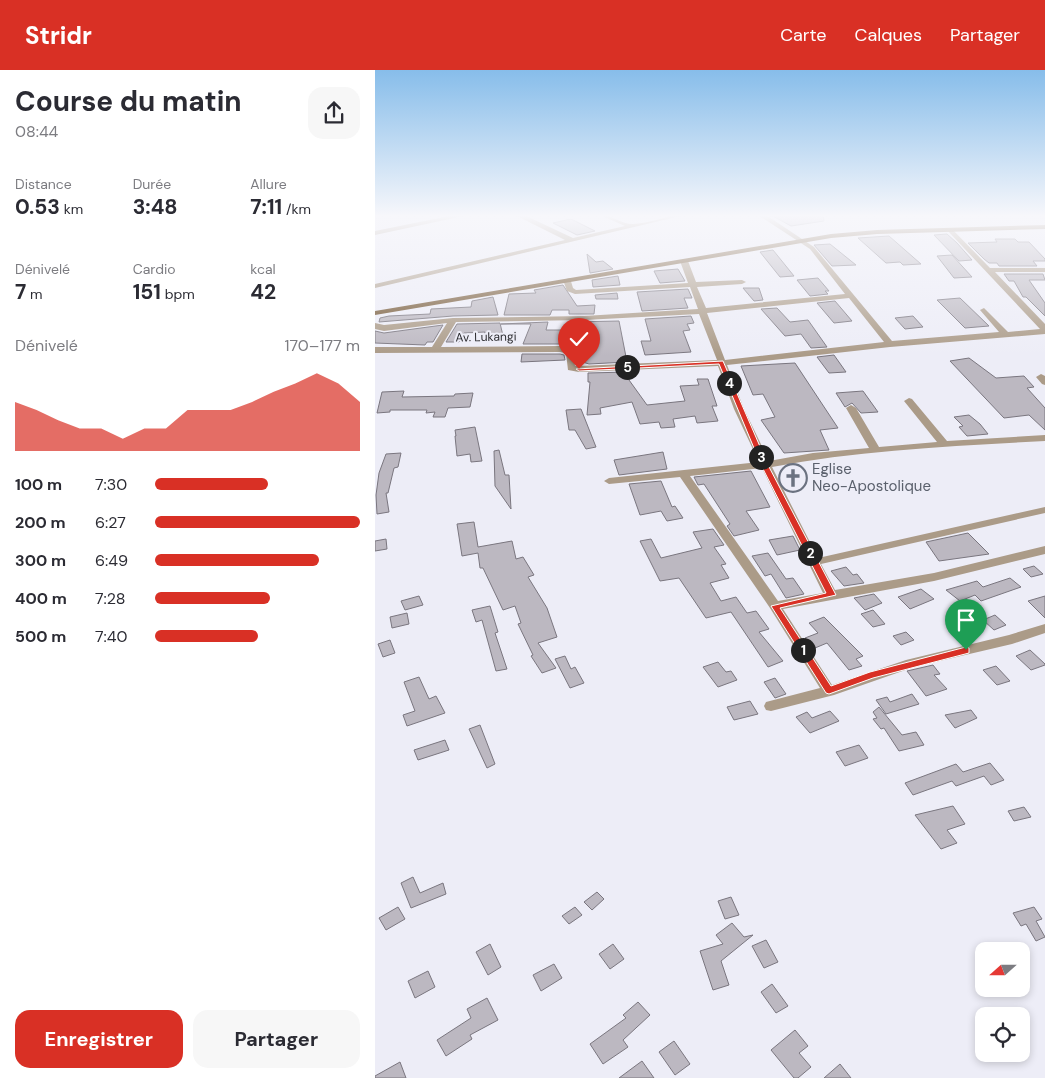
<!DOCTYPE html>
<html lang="fr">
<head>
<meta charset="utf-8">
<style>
	:root { --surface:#fff; --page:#f7f7f7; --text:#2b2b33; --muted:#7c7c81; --accent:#d93025 }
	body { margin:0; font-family:"DM Sans",sans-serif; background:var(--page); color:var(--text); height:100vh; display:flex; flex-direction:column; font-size:19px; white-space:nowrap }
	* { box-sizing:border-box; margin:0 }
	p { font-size:16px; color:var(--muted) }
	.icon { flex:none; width:28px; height:28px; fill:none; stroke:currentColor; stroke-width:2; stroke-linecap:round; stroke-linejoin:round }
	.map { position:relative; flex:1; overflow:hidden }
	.panel { display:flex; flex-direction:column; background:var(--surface); width:375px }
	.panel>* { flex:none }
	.needle { width:32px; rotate:249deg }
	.buttons { position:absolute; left:600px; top:872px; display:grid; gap:10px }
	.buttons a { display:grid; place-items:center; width:55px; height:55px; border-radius:10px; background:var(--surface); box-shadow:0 2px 8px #0003; font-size:25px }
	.pin { position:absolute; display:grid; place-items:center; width:42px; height:42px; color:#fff; margin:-51px -21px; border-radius:50% 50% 50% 0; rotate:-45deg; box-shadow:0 0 5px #0007 }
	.pin .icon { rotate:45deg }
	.km { position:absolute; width:25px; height:25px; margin:-12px; border-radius:50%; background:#222; color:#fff; font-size:14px; line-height:25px; text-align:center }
	.round { display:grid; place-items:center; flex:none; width:52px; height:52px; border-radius:15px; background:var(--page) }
	.overview { display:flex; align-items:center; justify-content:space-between; height:85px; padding:0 15px }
	h1 { font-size:28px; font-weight:700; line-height:38px }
	.figures { display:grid; grid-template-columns:repeat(3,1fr); gap:8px; height:85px; padding:5px 15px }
	.figures div { display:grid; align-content:center }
	.figures b { font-size:21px; font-weight:700 }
	.figures small { font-size:14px; font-weight:400 }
	.figures p { font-size:14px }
	.chart { height:140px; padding:10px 15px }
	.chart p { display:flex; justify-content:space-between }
	.chart svg { width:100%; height:90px; margin-top:5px; fill:var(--accent); opacity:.7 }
	.button { display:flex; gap:10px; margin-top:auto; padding:10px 15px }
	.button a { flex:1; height:58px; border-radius:15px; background:var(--accent); color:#fff; font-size:20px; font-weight:700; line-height:58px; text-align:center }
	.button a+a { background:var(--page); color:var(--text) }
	ul { padding:0 15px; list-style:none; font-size:16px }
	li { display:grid; grid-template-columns:80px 60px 1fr; align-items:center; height:38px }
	li i { height:12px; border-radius:6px; background:var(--accent) }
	header { display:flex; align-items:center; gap:30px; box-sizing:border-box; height:70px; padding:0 25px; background:var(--accent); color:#fff }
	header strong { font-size:24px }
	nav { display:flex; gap:28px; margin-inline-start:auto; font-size:18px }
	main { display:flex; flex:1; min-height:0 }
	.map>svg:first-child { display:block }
</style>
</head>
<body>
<header>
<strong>Stridr</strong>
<nav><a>Carte</a><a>Calques</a><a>Partager</a></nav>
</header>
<main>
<section class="panel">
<div class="overview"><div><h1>Course du matin</h1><p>08:44</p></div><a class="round"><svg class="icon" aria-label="share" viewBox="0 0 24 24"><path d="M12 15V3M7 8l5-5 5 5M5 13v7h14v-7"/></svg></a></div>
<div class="figures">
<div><p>Distance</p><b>0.53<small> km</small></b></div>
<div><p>Durée</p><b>3:48</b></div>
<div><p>Allure</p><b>7:11<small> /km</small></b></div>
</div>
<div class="figures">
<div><p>Dénivelé</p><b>7<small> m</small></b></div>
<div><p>Cardio</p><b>151<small> bpm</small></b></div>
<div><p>kcal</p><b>42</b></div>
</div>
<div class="chart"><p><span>Dénivelé</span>170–177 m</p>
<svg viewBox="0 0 160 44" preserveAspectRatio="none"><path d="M0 44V20L10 24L20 29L30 33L40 33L50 38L60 33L70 33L80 24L90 24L100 24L110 20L120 15L130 11L140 6L150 11L160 20V44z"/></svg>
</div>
<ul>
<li><b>100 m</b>7:30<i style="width:55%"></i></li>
<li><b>200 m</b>6:27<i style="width:100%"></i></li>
<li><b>300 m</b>6:49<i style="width:80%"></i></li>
<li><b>400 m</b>7:28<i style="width:56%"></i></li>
<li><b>500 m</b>7:40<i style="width:50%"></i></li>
</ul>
<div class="button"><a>Enregistrer</a><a>Partager</a></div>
</section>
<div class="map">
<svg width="670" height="1008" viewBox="0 0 670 1008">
	<rect width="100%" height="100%" fill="#ededf7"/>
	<path fill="#bcb8c1" stroke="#7a767f" d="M396,145h52l1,6 -33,5z
		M196,149l24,12 -18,4 -24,-12z
		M572,164l10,9 15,17 -13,1 -25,-26z
		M514,166l32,28 -18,1 -3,-3 -14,1 -28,-25z
		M620,169h20l3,3h11l16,17v2h-12l4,5h-38l-2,-3h-8l-5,-4 -16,-16 29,-1z
		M455,174l26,21 -24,1 -18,-21z
		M398,180l21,26 -14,1 -20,-25z
		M212,184l9,8 7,-1 10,8 -23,4z
		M577,185l20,22 -18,1 -17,-22z
		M303,199l7,12 -25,2 -6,-12z
		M629,204h39l2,6h-16l16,23v13l-19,-19h-3l-9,-16h-5z
		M243,206l2,9 -27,2 -1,-7z
		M443,208l11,13h-4l3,3 -18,2 -13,-16z
		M188,215l14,21 18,-1 -1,9h-25v-4h-17l-2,5h-46l5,-21 27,-1 -2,-3z
		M368,218h16l4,12 -9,1z
		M313,219l4,9h-8l4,10 -46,3 -5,-19z
		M242,223l1,6h-22l-1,-4z
		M118,227l5,18 -45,1 -74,6 1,-4 9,-2 41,-2 1,-5 40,-2 1,-6z
		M585,228l29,28 -24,2 -28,-28z
		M460,231l17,20 -18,2 -17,-20z
		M402,238l13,14 18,-2 19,27 -16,1 -10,-14 -16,2 -24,-27z
		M316,246l3,7 -7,1 3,6 -7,1 8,21 -46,3 -4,-14h10l-6,-22z
		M538,246l10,11 -18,2 -10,-11z
		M244,251l8,41 -38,2 -13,-4 -3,-13 -13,-3h-37l8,-20h-30l47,-2 -2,8h25l-1,-8z
		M125,253l4,17h-22l3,-8 -21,1 -5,9h-13l11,-18z
		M68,255l-10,17h-6l-2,3 -50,-2v-12l9,2z
		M147,284h38l4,1 1,5 -44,2z
		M459,285l12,17 -17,1 -12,-16z
		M594,288l27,20 28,-2 10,11 -7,1 18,20v22l-16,-15 -25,3 -54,-57z
		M420,293l43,65 -18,2 9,20 -45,3 -23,-33 14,-3 -12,-23 -10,1 -12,-29z
		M253,302l1,8 18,25 38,-4 -5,-15 19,-1 -2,-6h11l9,27h-5l6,15 -21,2 -2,-7 -22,3 2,8 -14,1 -2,-6 -19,2 -8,-22 -32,6 1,6 -14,1 3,-33h-2v-9z
		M29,321l-2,6 52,-1 1,-2 18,-1 -3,14 -22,1 -3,9h-12l2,-5 -9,1 1,-3h-37v2l-13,1 5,-21z
		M488,321l15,21 -17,1 -9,-10 -7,4 -9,-14z
		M206,339l15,38 -10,2 -11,-19h-6l-3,-20z
		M594,345l11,9 8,10 -21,2 -8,-9 4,-1 -9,-9z
		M100,357l7,34 -11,1 -1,-8 -13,2 -2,-20h1l-1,-6z
		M124,380l6,25h4l2,34 -16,-23 -1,-35z
		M288,382l4,17 -48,6 -5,-15z
		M26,383l-3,14 -4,1 -6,25h-2l3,19 -12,2 -1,-19 3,-22 7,-19z
		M376,401l19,36 -24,4 13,19 -25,6 -7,-10 3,-2 -26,-40 -6,1 -4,-8z
		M286,411l11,26 3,-1 8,12 -16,3 -6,-10 -21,4 -11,-31z
		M99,452l4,25 34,-6 4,18 7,-2 11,18 -6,2 19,31 10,29 -19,6 18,25 -14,5 -11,-17 2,-1 -15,-31 3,-1 -6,-17 -12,4 -20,-42h-3l-2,-15 -16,3 -5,-32z
		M338,459l11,16 -10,2 12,17 -5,1 8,13 -19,5 11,18 15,-4 11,16 9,-2 13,18 -10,3 24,29 -15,6 -37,-55 -25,6 -27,-40 -19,3 -20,-40 11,-2 10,19 41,-10 -9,-16z
		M593,463l21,21 -50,7 -13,-19z
		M418,466l7,14 -23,5 -8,-15z
		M11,469l1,10 -12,2v-10z
		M393,483l18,26 7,-1 11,16 -18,4 -15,-24 -6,2 -13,-20z
		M659,496l9,8 -12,3 -8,-8z
		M471,497l7,8 4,-1 7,9 -20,3 -13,-15z
		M635,508l11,9 -40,14 -6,-6 -15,6 -14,-11 31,-9 6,6z
		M546,519l13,10 -24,10 -12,-12z
		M499,524l8,9 -17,7 -11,-12z
		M44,526l4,9 -18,5 -4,-9z
		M670,526v22l-17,-17z
		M115,536l8,26 -3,1 12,36 -11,2 -14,-51 -6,2 -4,-12z
		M498,540l12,14 -12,3 -12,-13z
		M32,543l2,11 -17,4 -2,-11z
		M620,545l11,10 -12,5 -11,-10z
		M449,547l39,39 -7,3 6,7 -13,4 -22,-27 -12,5 -10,-10 13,-5 -9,-10z
		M586,554l10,9 -12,5 -10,-9z
		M531,562l8,8 -13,5 -8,-9z
		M15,570l5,13 -12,4 -5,-13z
		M655,580l15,14v1l-14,5 -15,-14z
		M190,586l6,13 4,-2 9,16 -14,5 -15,-29z
		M343,592l8,10 5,-1 6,9 -19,7 -15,-20z
		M558,595l7,9 -6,1 13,14 -21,7 -19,-25z
		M621,596l14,15 -13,4 -14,-15z
		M44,607l10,22 7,-3 9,17 -38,13 -4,-11 12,-4 -11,-29z
		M400,608l11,16 -11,4 -11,-16z
		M537,624l7,10 -33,10 -10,-14 11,-3 3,5z
		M375,631l8,13 -24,6 -7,-13z
		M504,637l23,28 14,-3 8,13 -25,6 -15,-23 -3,1 -8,-10 4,-1 -4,-6z
		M596,640l6,8 -22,10 -10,-13z
		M455,641l9,10 -29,12 -14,-16 11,-5 5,6z
		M105,655l15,39 -8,4 -18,-39z
		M70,670l4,10 -31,10 -4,-10z
		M484,675l9,13 -23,8 -9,-14z
		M615,693l14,17 -13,5 -7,-9 -28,10 -4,-5 -39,14 -8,-12 51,-19 7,8z
		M578,736l12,18 -18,6 10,13 -16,6 -26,-34z
		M649,737l7,10 -17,4 -6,-10z
		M38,807l7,16 23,-10 3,11 -35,14 -10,-25z
		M222,822l7,7 -12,11 -8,-8z
		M356,827l8,18 -14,4 -7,-18z
		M23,837l7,12 -19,11 -7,-12z
		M200,837l7,8 -13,9 -7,-8z
		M659,837l8,12 -6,2 9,16 -9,4 -10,-17 -5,2 -8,-13z
		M357,853l12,14 9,-2 -32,26 8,24 -16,5 -13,-39 23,-7 -7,-9z
		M391,870l12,22 -14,6 -12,-22z
		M115,874l11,23 -13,8 -12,-23z
		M238,874l11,15 -14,10 -11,-15z
		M179,894l8,14 -21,13 -8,-16z
		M53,901l7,16 -20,11 -7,-17z
		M397,914l16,22 -12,7 -15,-21z
		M112,928l11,22 -28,15 2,4 -26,17 -9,-16 34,-22 -4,-9z
		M263,932l12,13 -27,25 5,7 -25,17 -13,-20 36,-26 -3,-3z
		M420,960l13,16 -9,7 12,14 -13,11h-4l-23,-28z
		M299,971l16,23 -15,11 -16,-23z
		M267,991l12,17h-35z
		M25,992l6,16h-31v-2z
		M465,994l11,14h-27z"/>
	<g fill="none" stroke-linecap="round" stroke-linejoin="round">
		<path fill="#ab9b88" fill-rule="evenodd" d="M79,145h14l-93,20v-4z
			M140,145h9l49,23 52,-12 -25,-11c12,0 23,10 34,9 17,-1 33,-9 51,-9l-310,73v-4l190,-44z
			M383,145h8l48,32 78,94 107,-9 -19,-22 4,-2 24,24 32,-3 -93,-99v-2h4l39,40h55v4h-50l50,52v10l-155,13 -163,18 17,44 25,52 44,-8 56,-5 -23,-40 5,-3 5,3 23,39 58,-5 -33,-41 5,-3 3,1 35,42 98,-6v6c-91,5 -184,9 -273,26l46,91 227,-51v6l-224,51 14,26 99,-17 111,-27v8l-111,27 -151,28 49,76 74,-25 103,-25 36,-11v9l-33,11 -98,23 -80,28 -63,16 -5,-1 -2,-4 2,-4 54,-14 -50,-80 -90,-131 -71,7 -5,-3 5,-3 150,-16 -25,-53 -16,-43 -139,6 -11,-2 -2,-17 -6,-1 -185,1v-6h57l15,-24 -63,8 -9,-2v-6l9,2 69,-7 131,-2 114,-7 -8,-22 -115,7 -8,-3 -4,-11 7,-2 3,10 3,2 112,-7 -8,-22 4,-2 4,2 8,21 46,-2 4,2 -4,2 -45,3 9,21 139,-14 -35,-45zM474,228l35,44 -159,18 -18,-47zM324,244l18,46 -138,6h-4l-2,-17 -13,-3 -119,1 15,-25 128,-2zM387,398l61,125 -45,8 -88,-125z
			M666,304l4,2v9l-3,-1 -6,-7z"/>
		<path fill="#735633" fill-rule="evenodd" d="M670,155v4l-168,5 -46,4 -456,77v-4l456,-77 46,-4z"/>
	</g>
	<linearGradient id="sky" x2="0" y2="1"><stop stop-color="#87bdea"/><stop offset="0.51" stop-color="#f7f7fb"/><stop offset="1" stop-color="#f7f7fb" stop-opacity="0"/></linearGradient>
	<rect width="670" height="286" fill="url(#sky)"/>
	<path fill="#d93025" stroke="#fff" d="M348,291l45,104 68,130 -56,13 51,78 39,-14 96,-25 3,1v5l-96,25 -44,16 -3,-1 -55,-87 55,-13 -65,-128 -42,-101 -140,7 -3,-2z"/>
	<defs>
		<symbol id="church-ring" viewBox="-11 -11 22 22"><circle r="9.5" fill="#ededf7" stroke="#6b7280" stroke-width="1.5"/><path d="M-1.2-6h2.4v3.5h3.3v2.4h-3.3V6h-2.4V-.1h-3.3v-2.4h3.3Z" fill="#6b7280"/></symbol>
	</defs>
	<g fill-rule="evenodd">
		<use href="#church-ring" x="402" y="392" width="32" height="32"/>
	</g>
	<g text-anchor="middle" stroke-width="4" stroke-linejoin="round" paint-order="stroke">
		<g font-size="12" fill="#2c2c30" stroke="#ededf7">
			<text transform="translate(111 267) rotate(-1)" y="4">Av. Lukangi</text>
		</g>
		<g font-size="15" fill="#5b616d" stroke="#ededf7" text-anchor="start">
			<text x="437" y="404">Eglise<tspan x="437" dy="17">Neo-Apostolique</tspan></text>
		</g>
	</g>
</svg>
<div class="buttons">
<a><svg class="needle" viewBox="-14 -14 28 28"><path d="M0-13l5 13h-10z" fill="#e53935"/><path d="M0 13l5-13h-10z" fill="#7c7c81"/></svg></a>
<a><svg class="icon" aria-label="locate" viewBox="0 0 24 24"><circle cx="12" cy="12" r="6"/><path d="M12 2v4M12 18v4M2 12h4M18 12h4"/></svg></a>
</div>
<div class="pin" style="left:591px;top:580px;background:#1e9e55"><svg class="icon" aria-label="arrive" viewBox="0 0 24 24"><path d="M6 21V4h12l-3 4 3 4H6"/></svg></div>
<div class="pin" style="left:204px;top:299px;background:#d93025"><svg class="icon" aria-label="check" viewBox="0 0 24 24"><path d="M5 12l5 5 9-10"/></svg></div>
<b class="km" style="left:428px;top:580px">1</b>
<b class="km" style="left:435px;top:483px">2</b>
<b class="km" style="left:386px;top:387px">3</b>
<b class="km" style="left:354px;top:313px">4</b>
<b class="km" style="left:252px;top:297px">5</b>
</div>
</main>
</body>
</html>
